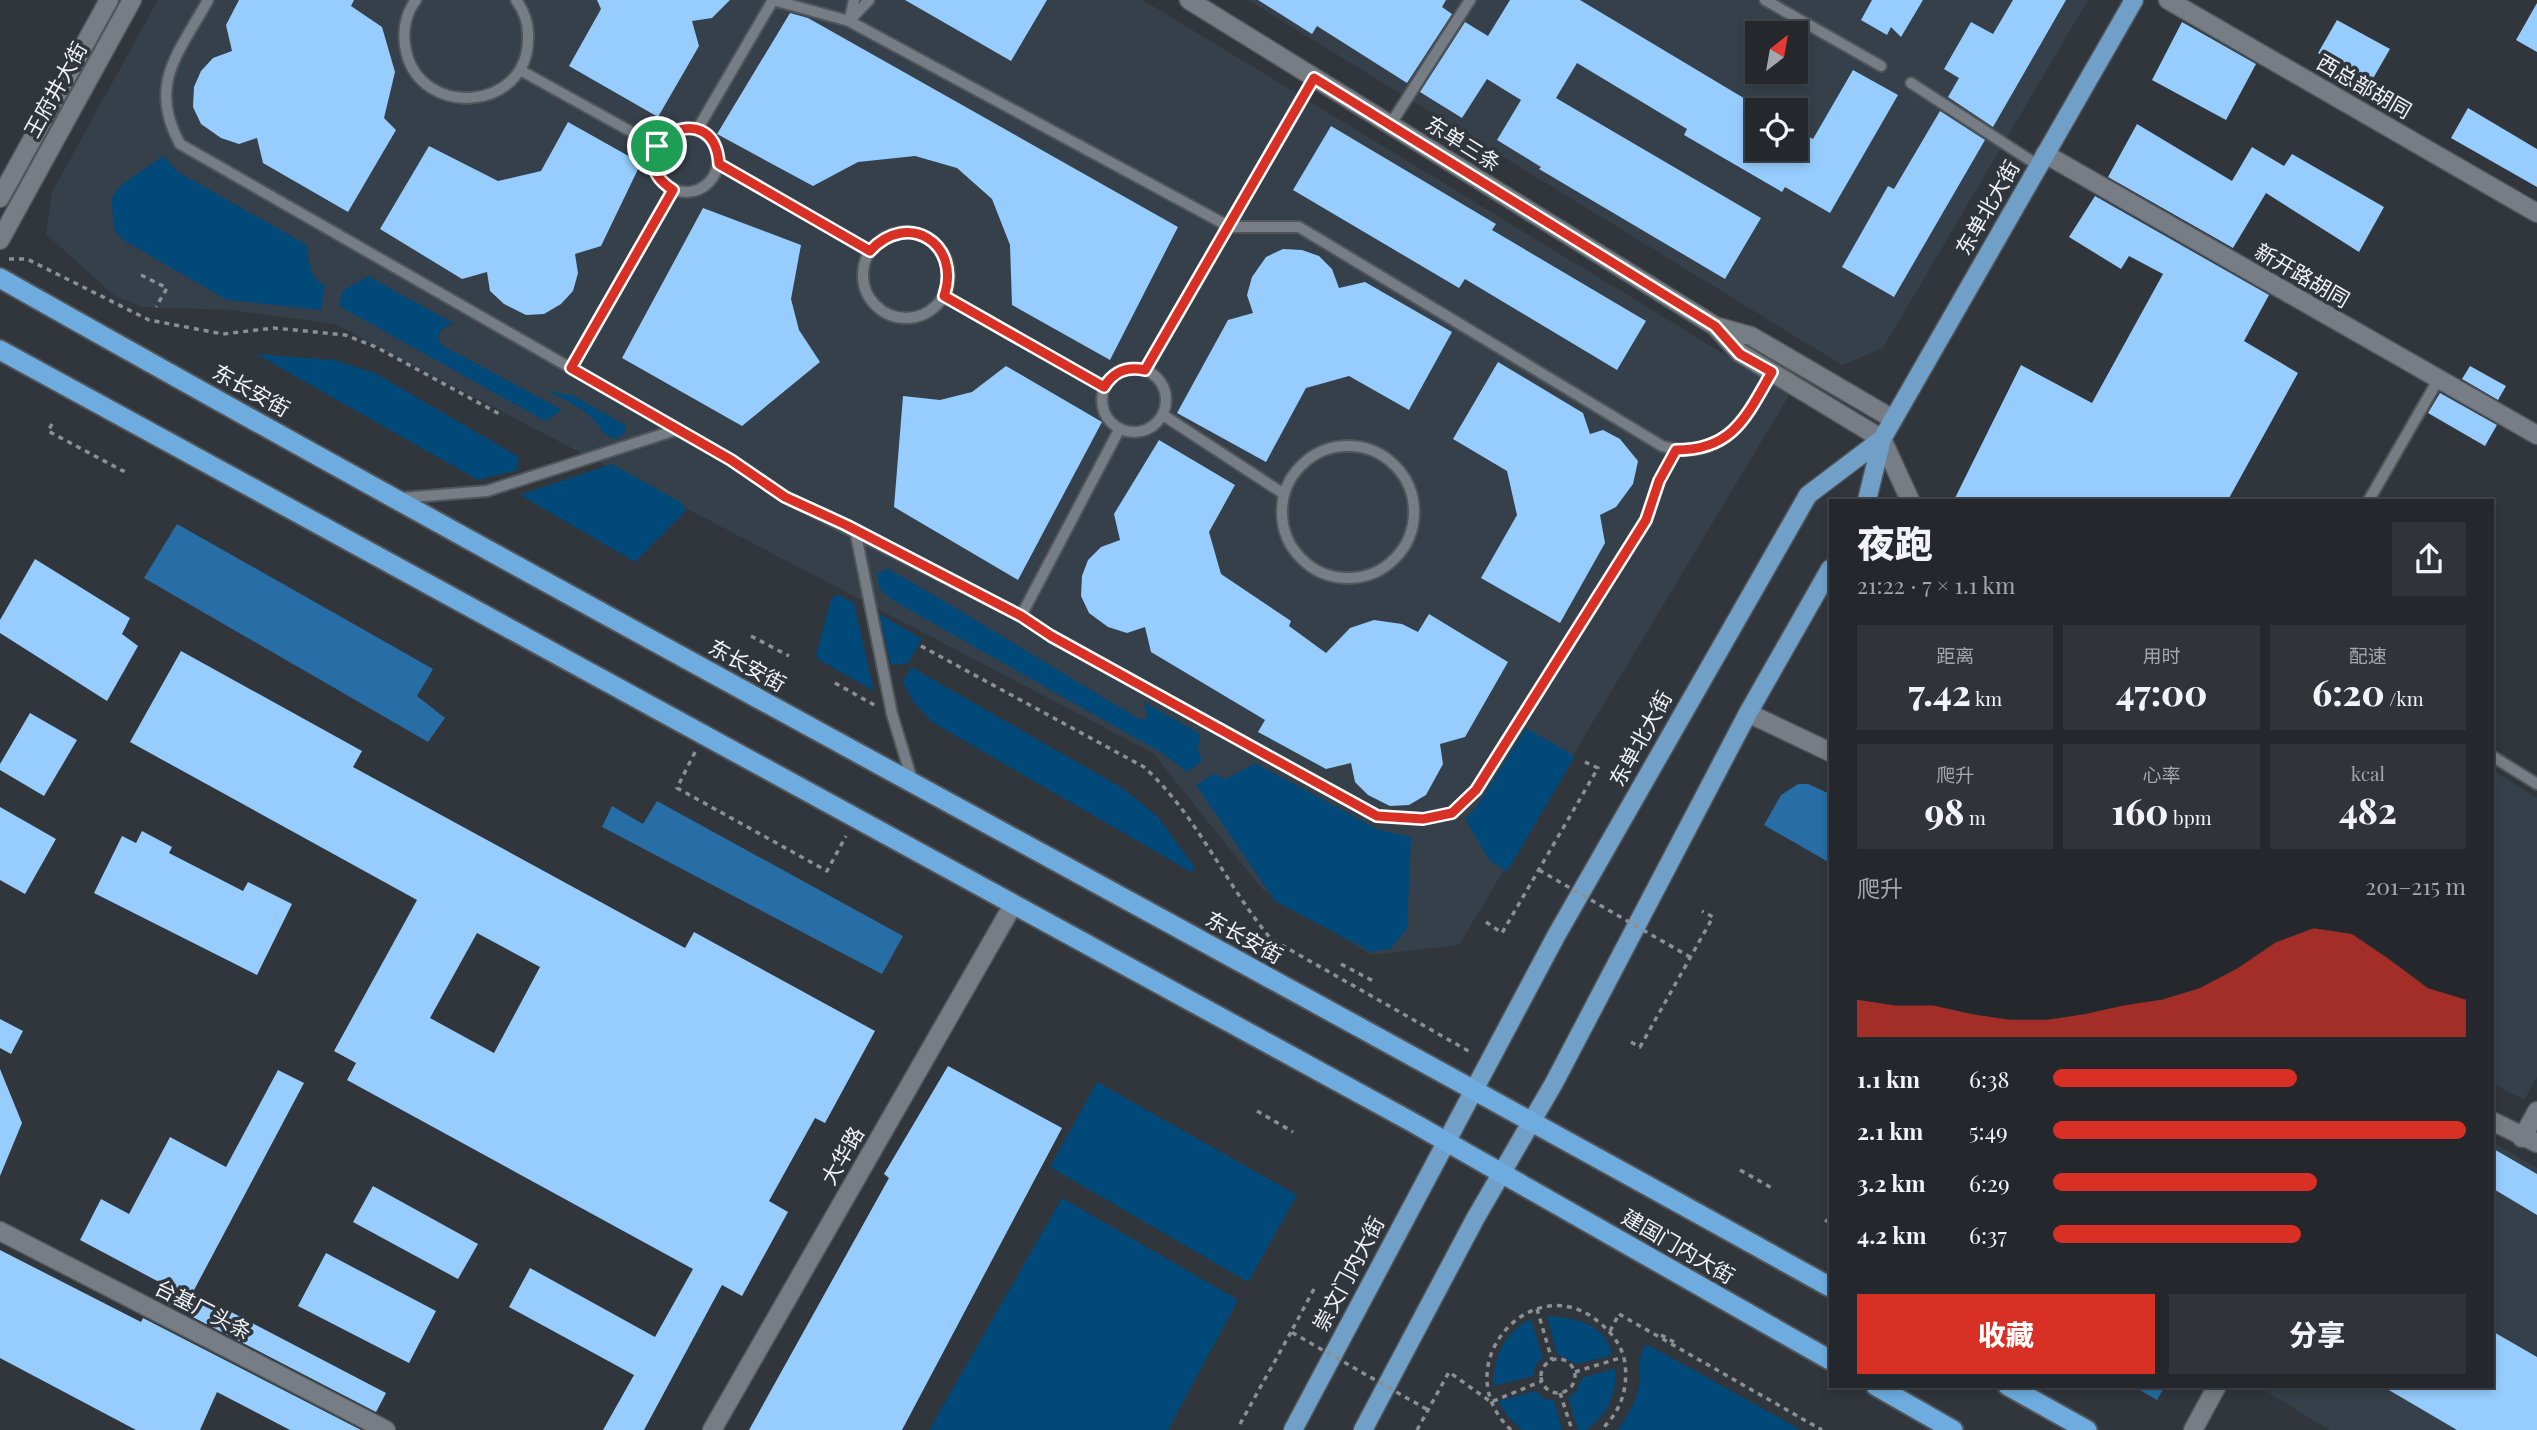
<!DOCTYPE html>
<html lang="zh">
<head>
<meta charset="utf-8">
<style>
	:root { --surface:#24282d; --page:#303439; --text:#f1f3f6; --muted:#a3a6aa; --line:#414449; --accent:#d93025 }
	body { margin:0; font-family:"Playfair Display","Noto Sans SC",serif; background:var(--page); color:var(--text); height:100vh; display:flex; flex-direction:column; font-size:26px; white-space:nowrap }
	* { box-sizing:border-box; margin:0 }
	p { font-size:23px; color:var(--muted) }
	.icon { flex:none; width:38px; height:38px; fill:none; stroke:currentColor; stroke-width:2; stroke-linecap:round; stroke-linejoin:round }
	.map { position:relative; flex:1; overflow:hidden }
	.side { position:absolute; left:1829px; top:499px; width:665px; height:889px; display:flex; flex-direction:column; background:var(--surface); border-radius:0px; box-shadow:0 4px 10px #0003,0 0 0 2px var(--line) }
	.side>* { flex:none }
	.needle { width:46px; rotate:31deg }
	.controls { position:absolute; left:1745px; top:21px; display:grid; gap:14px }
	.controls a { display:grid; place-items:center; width:63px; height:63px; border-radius:0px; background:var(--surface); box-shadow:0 4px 10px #0003,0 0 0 2px var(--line); font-size:35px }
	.pin { position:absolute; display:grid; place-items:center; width:60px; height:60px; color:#fff; margin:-30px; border:4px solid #fff; border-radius:50%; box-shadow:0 2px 7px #0007 }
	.round { display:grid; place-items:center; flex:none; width:74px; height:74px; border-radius:0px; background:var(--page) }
	.summary { display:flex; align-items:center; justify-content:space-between; height:119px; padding:0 28px }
	h1 { font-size:38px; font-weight:800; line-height:52px }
	.figures { display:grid; grid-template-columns:repeat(3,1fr); gap:10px; height:119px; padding:7px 28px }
	.figures div { display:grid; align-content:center; border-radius:0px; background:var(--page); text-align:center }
	.figures b { font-size:35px; font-weight:800 }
	.figures small { font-size:19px; font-weight:400 }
	.figures p { font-size:19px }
	.chart { height:196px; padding:14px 28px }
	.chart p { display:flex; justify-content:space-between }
	.chart svg { width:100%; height:126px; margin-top:7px; fill:var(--accent); opacity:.7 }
	.cta { display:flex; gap:14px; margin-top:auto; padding:14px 28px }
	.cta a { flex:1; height:80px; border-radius:0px; background:var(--accent); color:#fff; font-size:28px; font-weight:800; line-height:80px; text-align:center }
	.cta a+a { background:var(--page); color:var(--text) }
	ul { padding:0 28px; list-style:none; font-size:23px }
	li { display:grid; grid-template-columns:112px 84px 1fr; align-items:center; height:52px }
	li i { height:18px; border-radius:9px; background:var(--accent) }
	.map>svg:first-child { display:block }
</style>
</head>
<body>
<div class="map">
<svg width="2537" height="1430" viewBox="0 0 2537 1430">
	<rect width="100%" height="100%" fill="#30363c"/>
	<path fill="#35404a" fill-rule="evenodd" d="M158,0h985l647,394 -331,551 -87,10 -110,-66 -109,-136 -818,-429 -103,-14 -90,-3 -27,-11 -69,-62 6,-42z
		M1248,0h840l-205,348 -41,17zM1757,33h39v39h-39zM1757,110h39v39h-39z
		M2492,770l45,28v279l-13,23 -32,-17z
		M2492,1142l45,26v262h-207l-71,-43 233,-1z"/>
	<path fill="#004978" d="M163,156l15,16 129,73c2,18 2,32 18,41l-4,24 -94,-10 -102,-59 -10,-9 -4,-33 10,-14z
		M368,276l85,47 -12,7 -3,9 4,6 120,65 -17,11 -206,-115 3,-15z
		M256,354l78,6 41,13 144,84 -2,13 -39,10z
		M546,390l28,6 51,29 1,7 -9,7c-15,-2 -16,-13 -26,-22 -12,-11 -30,-19 -45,-27z
		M612,464l70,39 4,8 -51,51 -115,-67z
		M888,569c86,48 168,101 253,151l7,-3 -4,-15 56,32 -2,15 4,12 -15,11 -25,-19 -268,-152c-10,-8 -19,-14 -16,-28z
		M837,594l17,9 20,88 -55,-31 -3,-5 15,-56z
		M879,614l43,25 -15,25 -16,1z
		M911,667l213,122 34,28 37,51 -4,4 -259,-150 -20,-22 -9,-18z
		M1526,728l49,28 -68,116 -18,-12 -24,-41 12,-13z
		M1255,763l122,66 34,8 -4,92 -17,20 -19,3 -96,-51 -79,-116 17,-11 13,5z
		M1097,1082l200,113 -49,87 -198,-115z
		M1062,1198l176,102 -70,130h-239z
		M1547,1316c26,1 60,8 65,39l-35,9 -20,-10z
		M1531,1319l12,39 -7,6 -3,12 -40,10c2,-31 10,-52 38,-67z
		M1645,1345l7,2 149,83h-184c12,-14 22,-34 23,-53 1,-16 -3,-16 5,-32z
		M1615,1368c3,26 -8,47 -29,62h-8l-10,-33 8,-5 6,-14z
		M1536,1391l8,8 10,1 8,30h-40l-15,-14 -9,-15z"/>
	<path fill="#266ea5" d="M177,524l256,145 -16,27 28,22 -17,24 -284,-164z
		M1798,784h10l22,10v69l-66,-38 17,-30z
		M657,801l246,135 -21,38 -280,-147 10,-21 31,18z
		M2133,1386h32l-8,14z"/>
	<path fill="#96cdfe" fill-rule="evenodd" d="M239,0h115l-3,6 31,21 13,45 -11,46 12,12 -48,82 -85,-49 -6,-25 -18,6 -18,-6 -20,-14 -8,-17 1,-20 7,-16 12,-13 19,-7 -6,-26z
		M597,0h133l-18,18 -20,3 7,25 -41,71 -89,-51 32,-57z
		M905,0h142l-36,61z
		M1258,0h188l-4,7 10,7 -45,69 -90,-57 -5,8z
		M1510,0h70l177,106v43h39v-20l17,10 40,-69 45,25 -68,118 -45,-26 -3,5 -98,-57 3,-6 -110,-66 -21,35 205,120 -36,61 -186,-110 2,-2 -44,-27 24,-40 -34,-21 -25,39 -42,-26 45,-70 23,14z
		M1872,0h51l-22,37 -10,-10 -4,8 -26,-15z
		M2013,0h53l-73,127 -45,-30 11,-19 -15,-9 27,-47 22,12z
		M2537,3v49l-21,-12z
		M790,13l18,5 370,209 -68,133 -98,-55 -2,-60 -18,-46 -35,-31 -42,-12 -57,6 -45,24 -96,-52z
		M2337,20l53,29 -19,33 -53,-29z
		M2182,22l74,42 -30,56 -74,-40z
		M2468,108l69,41v38l-86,-49z
		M1940,111l45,29 -91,157 -52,-30 46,-81 6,3z
		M568,122l73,41 -40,83 -26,8 3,19 -5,18 -12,13 -17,10 -18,1 -22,-11 -14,-13 -3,-19 -25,7 -82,-50 49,-83 69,35 43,-10z
		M2137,124l95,57 20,-34 32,19 8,-12 92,53 -25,45 -93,-59 -33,55 -125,-71z
		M1331,126l165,98 -4,6 154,91 -29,49 -152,-91 -6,9 -166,-98z
		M2095,196l174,99 -25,46 54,32 -70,127h-274l67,-135 71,38 71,-129 -34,-18 -8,13 -52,-32z
		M703,208l98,37 -10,54 8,31 21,32 -78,64 -120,-68z
		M1283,249l19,1 17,6 13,13 7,19 26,-6 87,50 -43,78 -60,-34 -43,12 -40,74 -89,-49 51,-93 25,-7 -6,-18 5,-18 14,-20z
		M1498,362l85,51 7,21 13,-4 17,9 18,22 -5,23 -17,23 -16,8 5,28 -45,80 -79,-45 36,-63 -10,-44 -54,-32z
		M1006,366l96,56 -84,158 -124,-73 9,-111 37,4 32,-8z
		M2470,366l36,20 -8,14 -36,-21z
		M2440,393l57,32 -12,21 -57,-33z
		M1159,440l76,45 -26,47 12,42 70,47 -2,5 37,27 24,-25 24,-8 28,4 16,8 11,-18 79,48 -43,75 -25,7 3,20 -17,31 -17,10 -19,1 -22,-11 -13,-13 -4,-19 -25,6 -68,-37 7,-12 -114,-68 -6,-25 -18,6 -19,-6 -19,-14 -8,-17 1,-20 6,-16 13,-13 19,-7 -6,-26z
		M35,559l95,59 -8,16 16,12 -31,55 -107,-68v-13z
		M181,651l181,100 -9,16 332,181 9,-16 181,99 -50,92 -10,-5 -46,83 19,11 -46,84 -20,-11 -78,145h-41l31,-55 -125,-68 21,-39 125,69 38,-68 -346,-189 9,-17 -22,-12 83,-151 -287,-158zM477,933l63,34 -46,86 -64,-35z
		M30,713l47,27 -33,56 -44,-26v-6z
		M0,807l56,32 -31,55 -25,-14z
		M142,831l30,16 -3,6 74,38 5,-9 44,22 -35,71 -163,-82 28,-57 14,7z
		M0,1019l23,12 -12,23 -11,-6z
		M948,1066l114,62 -160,302h-153l140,-252 -5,-4z
		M0,1069l22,54 -22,53z
		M278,1070l26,13 -111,209 193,101 -10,19 -222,-115 7,-14 -81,-43 21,-41 28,15 41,-77 56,30z
		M2492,1148l45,26v41l-45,-27z
		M373,1186l105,58 -20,35 -105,-57z
		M0,1250l141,72 2,-4 218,112h-71l-73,-38 -17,38h-64l-136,-72z
		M326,1253l110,58 -27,52 -111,-57z
		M2492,1331l45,26v73h-80l-75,-44h110z"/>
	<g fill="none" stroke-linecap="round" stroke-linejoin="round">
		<defs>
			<path id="service" d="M208,0c-29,53 -61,84 -28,144l551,316 54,37 236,119 30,20 326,180 46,3 29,-6 24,-23 170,-270 13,-39 17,-31
				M416,0c-11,14 -14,34 -10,51 15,68 121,60 122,-11 1,-15 -3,-28 -12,-40
				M773,0l76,21 381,206h69l363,219c61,18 83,-28 110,-74
				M1765,0l116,66
				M850,18l4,-18
				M849,21l20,-21
				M520,70l137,76
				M1911,83l128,83
				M1390,125l80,-125
				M654 160a32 32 0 1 1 64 0a32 32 0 1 1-64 0Z
				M697,130l76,-130
				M719,164l151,87
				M863 275a43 43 0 1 1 86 0a43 43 0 1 1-86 0Z
				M944,296l160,91
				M1102 400a32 32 0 1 1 64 0a32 32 0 1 1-64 0Z
				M571,368l102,-178
				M1145,370l169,-292
				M1163,415l121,79
				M1282 512a66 66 0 1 1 132 0a66 66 0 1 1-132 0Z
				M401,498l86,-7 189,-61
				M2369,500l69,-120
				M855,530l37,184 21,69
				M1021,616l98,-186
				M2492,756l45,28"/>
			<path id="minor" d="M2168,0l369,213
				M2045,154l492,281
				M1882,439l28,61
				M1748,713l82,39
				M2492,1121l45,22
				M2522,1138l15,-27
				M0,1231l386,199
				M712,1430l301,-525
				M2193,1430l24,-44"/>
			<path id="tertiary" d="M1189,0l526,326 36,10 142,83
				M0,198l109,-198
				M0,240l132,-240
				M1715,326l25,27 142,86"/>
			<path id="primary" d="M1867,500l15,-61 252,-439
				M1293,1430l263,-494 252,-441 74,-56
				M1363,1430l112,-211 79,-136 194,-370 82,-144"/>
			<path id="trunk" d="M0,278c607,343 1222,670 1830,1009
				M0,350l1410,771 420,239
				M1876,1386l77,44
				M2008,1386l79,44"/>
		</defs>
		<use href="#service" stroke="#50555a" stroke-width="14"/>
		<use href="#minor" stroke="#50555a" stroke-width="21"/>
		<use href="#tertiary" stroke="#50555a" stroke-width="21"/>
		<use href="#primary" stroke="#50555a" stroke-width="21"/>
		<use href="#trunk" stroke="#50555a" stroke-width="23"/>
		<path stroke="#8b9095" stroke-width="3.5" stroke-dasharray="5 5" stroke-linecap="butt" d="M9,259h18l122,61 74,14 51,-6 71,7 31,12 127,69
			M141,275l26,13 -11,19
			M52,424l-4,7 75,40 3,-6
			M751,636l38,20
			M921,646l223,121c53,48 81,117 127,172l201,114
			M835,683l41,23
			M695,752l-18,36 150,83 19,-35
			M1486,922l16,11 96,-165 -13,-6
			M1341,964l34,18
			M1631,1042l9,5 73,-130 -11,-6
			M1257,1111l36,21
			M1740,1170l32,18
			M1825,1220l5,3
			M1537,1309l15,51
			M1619,1314l203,116
			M1610,1331l9,-17
			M1661,1335l13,7
			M1541 1376a17 17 0 1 1 34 0a17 17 0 1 1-34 0Z
			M1575,1372l48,-15
			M1560,1393l12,37
			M1240,1424l51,-92
			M1417,1430l32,-58 42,30 51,-21
			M1511,1430c-68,-65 23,-165 89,-107 13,11 22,23 25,40 3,27 -4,48 -24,67"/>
		<use href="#service" stroke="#767d84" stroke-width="10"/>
		<use href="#minor" stroke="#767d84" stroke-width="18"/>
		<use href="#tertiary" stroke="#767d84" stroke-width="18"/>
		<use href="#primary" stroke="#70a0c8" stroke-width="18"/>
		<use href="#trunk" stroke="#6eacdf" stroke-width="19"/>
		<path stroke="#8b9095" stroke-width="3.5" stroke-dasharray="5 5" stroke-linecap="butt" d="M1539,870l151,87
			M1314,1289l-23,43 137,78"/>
	</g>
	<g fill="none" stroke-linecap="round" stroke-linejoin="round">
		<defs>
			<path id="route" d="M1314,78l401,248 25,28 32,18c-26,45 -39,78 -96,78l-17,31 -13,39 -170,270 -24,23 -29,6 -46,-3 -326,-180 -30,-20 -175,-91 -61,-28 -54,-37 -160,-92 102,-178c-62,-40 41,-101 46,-26l151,87c37,-41 92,-8 74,45l160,91c10,-16 23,-21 41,-17z"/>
		</defs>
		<use href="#route" stroke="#fff" stroke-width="14"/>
		<use href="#route" stroke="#d93025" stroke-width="9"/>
	</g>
	<g text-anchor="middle" stroke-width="7" stroke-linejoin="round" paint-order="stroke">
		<g font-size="21" fill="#eff3f7" stroke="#30363c">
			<text transform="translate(2364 87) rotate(30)" y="7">西总部胡同</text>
			<text transform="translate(56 90) rotate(-61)" y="7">王府井大街</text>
			<text transform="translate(1463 144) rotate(32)" y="7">东单三条</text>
			<text transform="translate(1988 208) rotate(-60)" y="7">东单北大街</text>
			<text transform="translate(2302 276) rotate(30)" y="7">新开路胡同</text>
			<text transform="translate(251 391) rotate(29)" y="7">东长安街</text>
			<text transform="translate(747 666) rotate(29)" y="7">东长安街</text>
			<text transform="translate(1641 739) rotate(-61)" y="7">东单北大街</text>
			<text transform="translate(1244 938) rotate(29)" y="7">东长安街</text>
			<text transform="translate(843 1156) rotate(-60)" y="7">大华路</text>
			<text transform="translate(1678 1247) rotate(30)" y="7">建国门内大街</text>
			<text transform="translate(1349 1274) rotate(-62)" y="7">崇文门内大街</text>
			<text transform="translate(203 1310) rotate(27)" y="7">台基厂头条</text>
		</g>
	</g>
</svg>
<div class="controls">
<a><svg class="needle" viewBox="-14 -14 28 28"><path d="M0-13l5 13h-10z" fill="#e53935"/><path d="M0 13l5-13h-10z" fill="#a3a6aa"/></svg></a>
<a><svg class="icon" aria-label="locate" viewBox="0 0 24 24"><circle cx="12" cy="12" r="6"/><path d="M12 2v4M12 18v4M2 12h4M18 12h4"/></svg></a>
</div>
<div class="pin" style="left:657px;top:146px;background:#1e9e55"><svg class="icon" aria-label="arrive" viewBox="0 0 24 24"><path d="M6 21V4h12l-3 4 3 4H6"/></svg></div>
<section class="side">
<div class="summary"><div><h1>夜跑</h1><p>21:22 · 7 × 1.1 km</p></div><a class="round"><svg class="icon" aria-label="share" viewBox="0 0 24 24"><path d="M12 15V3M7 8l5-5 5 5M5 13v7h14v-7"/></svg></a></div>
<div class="figures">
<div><p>距离</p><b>7.42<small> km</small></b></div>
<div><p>用时</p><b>47:00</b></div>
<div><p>配速</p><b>6:20<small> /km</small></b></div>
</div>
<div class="figures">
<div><p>爬升</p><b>98<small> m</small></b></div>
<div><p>心率</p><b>160<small> bpm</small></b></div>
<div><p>kcal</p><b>482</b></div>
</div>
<div class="chart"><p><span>爬升</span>201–215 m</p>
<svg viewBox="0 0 160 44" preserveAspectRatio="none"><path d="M0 44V31L10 33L20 33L30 36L40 38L50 38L60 36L70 33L80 31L90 27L100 20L110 11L120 6L130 8L140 17L150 27L160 31V44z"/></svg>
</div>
<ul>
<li><b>1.1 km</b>6:38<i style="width:59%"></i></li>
<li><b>2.1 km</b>5:49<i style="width:100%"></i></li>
<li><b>3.2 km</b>6:29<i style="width:64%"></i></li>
<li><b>4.2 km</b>6:37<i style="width:60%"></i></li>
</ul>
<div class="cta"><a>收藏</a><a>分享</a></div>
</section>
</div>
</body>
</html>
